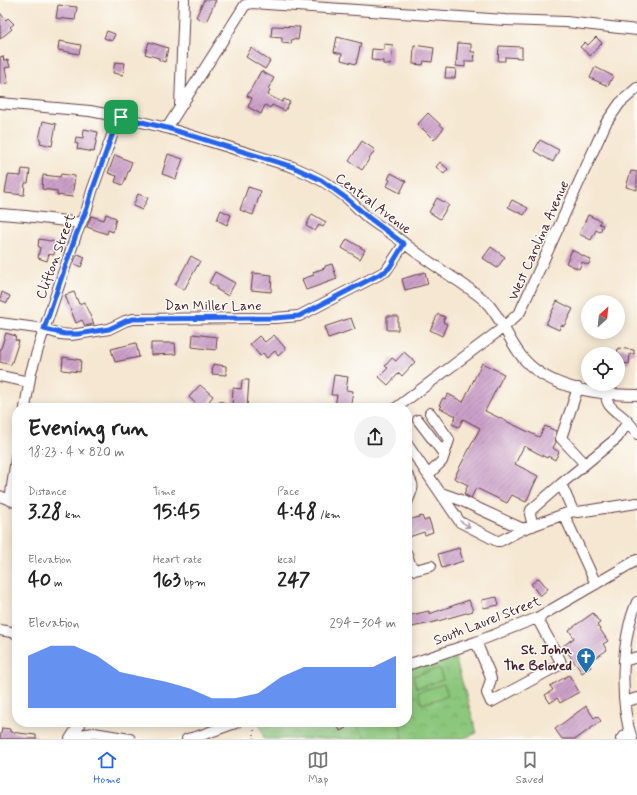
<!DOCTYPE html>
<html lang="en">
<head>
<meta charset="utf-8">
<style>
	:root { --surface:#fff; --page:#f2f2f2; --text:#222; --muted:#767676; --line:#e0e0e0; --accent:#2563eb }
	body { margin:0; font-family:Mynerve,sans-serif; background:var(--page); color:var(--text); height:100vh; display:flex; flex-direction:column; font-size:15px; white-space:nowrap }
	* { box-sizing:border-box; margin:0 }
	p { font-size:13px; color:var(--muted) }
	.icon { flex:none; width:22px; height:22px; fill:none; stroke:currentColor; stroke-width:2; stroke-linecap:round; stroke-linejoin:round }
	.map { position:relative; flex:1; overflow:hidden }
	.details { position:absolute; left:12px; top:403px; width:400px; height:324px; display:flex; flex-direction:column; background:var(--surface); border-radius:16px; box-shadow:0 2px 10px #0003 }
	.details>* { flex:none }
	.needle { width:26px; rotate:27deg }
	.controls { position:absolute; left:581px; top:295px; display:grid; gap:8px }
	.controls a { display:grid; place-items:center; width:44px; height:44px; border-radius:50%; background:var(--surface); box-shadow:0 2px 10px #0003; font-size:20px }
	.pin { position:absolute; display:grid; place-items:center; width:34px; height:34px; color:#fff; margin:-17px; border-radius:8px; box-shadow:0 2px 6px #0006 }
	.round { display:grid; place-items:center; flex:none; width:42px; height:42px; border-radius:21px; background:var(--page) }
	.head { display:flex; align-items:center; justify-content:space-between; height:68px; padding:0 16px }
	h1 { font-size:22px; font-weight:700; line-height:30px }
	.metrics { display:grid; grid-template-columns:repeat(3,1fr); gap:6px; height:68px; padding:4px 16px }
	.metrics div { display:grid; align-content:center }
	.metrics b { font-size:20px; font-weight:700 }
	.metrics small { font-size:11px; font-weight:400 }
	.metrics p { font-size:11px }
	.chart { height:112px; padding:8px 16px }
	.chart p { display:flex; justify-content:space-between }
	.chart svg { width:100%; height:72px; margin-top:4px; fill:var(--accent); opacity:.7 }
	.tabs { display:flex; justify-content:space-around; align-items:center; height:56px; border-top:1px solid var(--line); background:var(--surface); font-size:11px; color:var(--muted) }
	.tabs a { display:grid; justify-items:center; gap:2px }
	.tabs .selected { color:var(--accent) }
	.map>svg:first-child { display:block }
</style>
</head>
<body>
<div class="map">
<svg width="637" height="739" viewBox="0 0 637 739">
	<defs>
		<pattern id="park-crowns" width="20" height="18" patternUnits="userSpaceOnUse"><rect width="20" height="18" fill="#8bc77c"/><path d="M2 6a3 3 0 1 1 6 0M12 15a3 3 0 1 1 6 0" fill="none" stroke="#79aa6b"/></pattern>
		<pattern id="building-hatch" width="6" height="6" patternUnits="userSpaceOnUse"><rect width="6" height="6" fill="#cba0c9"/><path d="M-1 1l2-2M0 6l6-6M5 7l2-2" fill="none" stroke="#a782a3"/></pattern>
	</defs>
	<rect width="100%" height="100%" fill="#fdfcf7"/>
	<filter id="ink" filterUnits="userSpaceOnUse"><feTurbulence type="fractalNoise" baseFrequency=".025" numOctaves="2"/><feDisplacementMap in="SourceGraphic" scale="8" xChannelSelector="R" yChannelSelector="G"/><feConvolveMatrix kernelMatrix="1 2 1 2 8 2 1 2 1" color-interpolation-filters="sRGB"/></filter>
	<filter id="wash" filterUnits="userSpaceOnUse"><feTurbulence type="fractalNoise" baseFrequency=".012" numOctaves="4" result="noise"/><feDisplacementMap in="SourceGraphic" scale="16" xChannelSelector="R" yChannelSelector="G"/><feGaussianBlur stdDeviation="0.9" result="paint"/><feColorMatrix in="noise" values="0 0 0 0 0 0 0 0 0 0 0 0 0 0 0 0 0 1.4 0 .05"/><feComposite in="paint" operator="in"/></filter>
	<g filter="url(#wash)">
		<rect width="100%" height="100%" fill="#f5e7d1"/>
		<path fill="url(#park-crowns)" stroke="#6a7354" d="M454,654l23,79 -16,6h-197l-5,-17h148v-53z"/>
		<path fill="#8bc77c" stroke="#6a7354" d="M439,668l4,12 -26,8 -4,-12z
			M444,684l4,12 -26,8 -4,-12z
			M355,722h44l4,17h-35l-7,-7z"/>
		<g id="blocks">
			<path fill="url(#building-hatch)" d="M204,0h12l-10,22 -10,-5z
				M58,5l19,2 -2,13 -19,-2z
				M0,13l6,7 2,-2 6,6 -4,3 2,2 -12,10z
				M272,26l28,1 -2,13 -6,-1 -1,5 -9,-1v-5l-11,-1z
				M107,31l8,3 -3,7 -8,-3z
				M337,37l24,6 -5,21 -15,-4 1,-6 -8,-2z
				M596,37l6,6 -12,13 -10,-9 5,-5 3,3z
				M59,41l22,4 -2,9 -21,-4z
				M149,42l19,6 -3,14 -6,-2v-2l-14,-4z
				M458,43l13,1v8h4l-1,9h-9v6l-9,-1z
				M384,44l9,1 -2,20 -8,-1v-3l-12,-1 1,-11 12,1z
				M414,45l20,3 -2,14 -8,-1 -1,4 -10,-1z
				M499,46l23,1v11l-17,-1v4h-7z
				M251,48l19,13 -5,8 -19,-12z
				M3,56l1,5 4,-1 2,7 -5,1 3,15 -8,1v-27z
				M115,62l10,1 -2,12 -10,-2z
				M595,67l18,9 -5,10 -18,-8z
				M446,68l10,1 -1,9h-10z
				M261,71l13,7 -6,11 2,1 -2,5 14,7 2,-3 6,3 -5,9 -13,-6 -2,3 -5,-3 -4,9 -13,-7 4,-9 -5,-2z
				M428,113l16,15 -10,12 -16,-16z
				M43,121l13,3 -4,22 -12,-3 1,-3 -2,-1z
				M84,129l14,3 -4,20 -17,-3 1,-5 -3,-1 1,-6 7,1z
				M540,140l19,10 -6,12 -19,-11z
				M362,141l13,9 -13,20 -13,-9z
				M168,154l15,5 -7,20 -14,-5z
				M115,155l17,7 -9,23 -8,-3 2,-6 -9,-3z
				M440,162l8,7 -4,5 -8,-7z
				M22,169l8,1 -2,13h-3l-1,12 -19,-2 3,-18 13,1z
				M631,171l6,1v18l-11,-3z
				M391,173l15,8 -6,12 -13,-7 3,-6 -2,-1z
				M61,174l14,2 -3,21 -15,-2v-4l-15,-2 1,-14 17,2z
				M248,187l13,4 -8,24 -13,-5z
				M138,194l10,4 -6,12 -9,-4z
				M437,198l12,7 -9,14 -11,-7z
				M512,200l16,8 -4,7 -16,-8z
				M221,210l10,5 -4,10 -10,-5z
				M106,214l10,4 -3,14 -5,-2 -1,4 -20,-7 4,-11 13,4z
				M312,214l14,8 -3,5 -4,-2 -4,6 -9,-5z
				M588,215l13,6 -2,3 4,1 -3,7 -4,-2 -5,10 -12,-6z
				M39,239l17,3 -2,13 -5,-1 -2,7 -9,-3 2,-11 -2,-1z
				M347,239l18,11 -5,9 -18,-11z
				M491,247l14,10 -8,11 -14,-10z
				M572,250l19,10 -3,5 -6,-3 -3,7 -13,-6z
				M78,254l7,3 -4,10 -8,-4z
				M191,256l9,5 -16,29 -9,-5z
				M332,264l5,15 -31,11 -4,-11 12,-4 -1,-3 12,-4v-2z
				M215,272l20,11 -7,13 -12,-7 1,-2 -8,-4z
				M425,272l3,12 -23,6 -3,-11z
				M253,273l19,2 -1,17 -20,-2z
				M2,292l8,4 -3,7 -7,-3z
				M74,292l5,12 5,-2 10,22 -9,2 -3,-6 -6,3 -11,-28z
				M557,301l16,8 -9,17 -3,-1 -2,5 -13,-6z
				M438,314l7,3 -2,5 4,2 -5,12 -12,-6z
				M387,316h11v14h-11z
				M351,318l4,11 -27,9 -4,-11z
				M6,333l10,3 -1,4 4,1 -8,24 -11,-3v-11z
				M193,334l24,3 -1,13 -24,-3z
				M274,335l12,14 -8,7 -3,-5 -8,7 -4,-5 -3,3 -10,-12 9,-8 6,6z
				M136,343l3,14 -24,5 -4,-13z
				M151,343h24l1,11 -25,1z
				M618,348l16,2v4h-4l-1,10 -11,-2v-8h-1z
				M404,352l11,10 -13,14 -3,-3 -11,12 -9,-8 9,-9 -3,-2 7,-8 4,3z
				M63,357l18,3 -1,12 -18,-2z
				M482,363l22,11 -19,37 54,26 6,-11 11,5 -1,8 1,3 -3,6 6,4 -4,8 -7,-4 -1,2 -23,-12 -9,18 23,12 -12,26 -14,-7 -5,8 -31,-15 -5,10 -7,-4 4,-9 -14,-7 26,-50 -17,-9 -4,8 -7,-3 4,-8 -16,-8 2,-2 -3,-1 4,-7 2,1 3,-5 15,8z
				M213,364l13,2v9l-14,-1z
				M334,375l14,2 -2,13 7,1 -3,17 -15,-2 2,-11h-6z
				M242,380h7l-2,28h-15l1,-20 8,1z
				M200,385l13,11 -9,12h-4l-11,-11z
				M422,516l2,5 5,-2 4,13 -8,3 -1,-3 -15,5 -2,-10 4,-2 -2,-5z
				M459,548l4,13 -21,7 -4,-14z
				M539,578l9,11 -8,7 -9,-12z
				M497,597l2,8 -16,3 -1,-8z
				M469,600l4,11 -42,12 -24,5v-12l22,-5v3z
				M593,613l7,10 -3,2 11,16 -5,3 4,6 -19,13 3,4 -9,6 -19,-27 11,-8 -5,-8z
				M569,675l10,17 -19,11 -3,-5 -7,5 -5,-8 8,-5 -3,-4z
				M586,706l8,12 3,-2 4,5 -25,18h-14l-7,-10z
				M336,722h7l3,6 -6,3z
				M2,728l8,1v3l26,3v4h-36z"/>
		</g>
	</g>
	<g filter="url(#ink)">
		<use href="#blocks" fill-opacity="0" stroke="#643d44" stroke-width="1"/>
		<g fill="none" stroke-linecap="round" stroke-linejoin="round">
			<defs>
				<path id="minor" d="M0,103l90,8 31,6 49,12 123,38c20,8 39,18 55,32 7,6 13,13 20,19 10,8 22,14 32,22 9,7 18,14 27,20 19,14 38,24 57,40 15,14 22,34 33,50 25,39 79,45 120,45
					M180,106l4,-106
					M167,128l78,-123 7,-2 253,17 61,2 71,8
					M0,214l26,2 55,7
					M0,323l44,6 16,5 11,1 38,-6 16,-8 8,-2 142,-1 24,-2 87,-45 18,-27
					M0,376l29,6
					M578,388l-17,50 24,26
					M607,394c-3,12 11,18 18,25 5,4 9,10 12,15
					M25,408l6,-36 10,-33 35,-104 11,-26 5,-18 22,-61 7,-13
					M221,408v-1
					M396,408l108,-81 16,-15 86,-189 14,-20 17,-15
					M418,420l26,34
					M407,444l53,78 37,19h3l23,-12 50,-18 5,1 59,-9
					M407,475c10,13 4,15 0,28
					M428,475l14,-14 7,-21 -1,-2 -18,-25
					M441,493l17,6 65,30
					M0,496l17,7
					M10,500l7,-48
					M573,511l-12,-27 56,-46 11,-16
					M561,515l5,4 30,65
					M533,526l-3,-12 1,-4 30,-26
					M407,554l3,10 5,6 16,-4
					M0,630l17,3
					M476,642l13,30 2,7 -4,14 4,9 70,-38 -1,-4 -23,-42
					M624,661l13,-4
					M407,665l69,-23 61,-24 100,-58
					M625,702l12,-4
					M72,736l22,-3 36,6
					M70,739l11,-17
					M187,739l12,-3 39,-14
					M621,739l9,-7
					M632,739c-13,-37 -11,-101 5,-137"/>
			</defs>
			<use href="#minor" stroke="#643d44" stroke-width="12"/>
			<path stroke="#643d44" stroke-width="1.5" stroke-dasharray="1 3" stroke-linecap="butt" d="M254,739v-17"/>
			<use href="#minor" stroke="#fff" stroke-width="10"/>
		</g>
		<defs><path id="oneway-shaft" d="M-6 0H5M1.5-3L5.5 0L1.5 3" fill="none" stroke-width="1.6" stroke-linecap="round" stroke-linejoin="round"/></defs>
		<use stroke="#ae9aa0" href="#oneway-shaft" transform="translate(465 524) rotate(32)"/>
	</g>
	<g fill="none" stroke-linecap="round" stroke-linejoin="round" filter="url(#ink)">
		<defs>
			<path id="route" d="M121,117l46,11 126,39 28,13 25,18 22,19 36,27 -14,23 -4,4 -87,45 -24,2 -142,1 -7,2 -17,8 -31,5h-13l-21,-5 32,-94 11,-27 5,-17 22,-61z"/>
		</defs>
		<use href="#route" stroke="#fff" stroke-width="8"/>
		<use href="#route" stroke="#2563eb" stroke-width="5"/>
	</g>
	<defs>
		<symbol id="church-pin" viewBox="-11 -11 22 30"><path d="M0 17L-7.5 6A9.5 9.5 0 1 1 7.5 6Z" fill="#1f6fb2" stroke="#fdfcf7"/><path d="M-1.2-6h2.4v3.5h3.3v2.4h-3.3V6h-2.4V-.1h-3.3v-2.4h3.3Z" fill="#fff"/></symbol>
	</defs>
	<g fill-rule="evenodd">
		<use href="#church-pin" x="575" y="646" width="22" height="30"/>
	</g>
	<g text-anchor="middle" stroke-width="3" stroke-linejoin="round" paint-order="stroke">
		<g font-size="14" fill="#4a1f2b" stroke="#fdfcf7">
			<text transform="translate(374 203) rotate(37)" y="5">Central Avenue</text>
			<text transform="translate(538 240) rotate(-66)" y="5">West Carolina Avenue</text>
			<text transform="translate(55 256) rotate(-70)" y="5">Clifton Street</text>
			<text x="213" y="310">Dan Miller Lane</text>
			<text transform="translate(487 620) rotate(-21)" y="5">South Laurel Street</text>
		</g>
		<g font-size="14" font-weight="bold" fill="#4a1f2b" stroke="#fdfcf7" text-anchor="end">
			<text x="572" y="654">St. John<tspan x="572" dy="16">The Beloved</tspan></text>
		</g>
	</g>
</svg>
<div class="controls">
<a><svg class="needle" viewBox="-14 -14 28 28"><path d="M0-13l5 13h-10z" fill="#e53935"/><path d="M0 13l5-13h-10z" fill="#767676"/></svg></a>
<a><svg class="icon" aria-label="locate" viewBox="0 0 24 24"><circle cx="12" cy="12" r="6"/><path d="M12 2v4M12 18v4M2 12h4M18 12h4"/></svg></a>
</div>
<div class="pin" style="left:121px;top:117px;background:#1e9e55"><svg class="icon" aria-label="arrive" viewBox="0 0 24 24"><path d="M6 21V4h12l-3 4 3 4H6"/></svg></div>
<section class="details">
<div class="head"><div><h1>Evening run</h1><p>18:23 · 4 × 820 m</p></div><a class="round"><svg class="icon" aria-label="share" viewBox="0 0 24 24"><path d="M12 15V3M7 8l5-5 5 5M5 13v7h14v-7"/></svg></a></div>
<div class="metrics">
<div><p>Distance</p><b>3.28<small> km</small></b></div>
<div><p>Time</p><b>15:45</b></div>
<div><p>Pace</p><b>4:48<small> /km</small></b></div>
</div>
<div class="metrics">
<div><p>Elevation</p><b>40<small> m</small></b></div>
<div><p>Heart rate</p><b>163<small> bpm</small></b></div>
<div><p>kcal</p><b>247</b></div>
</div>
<div class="chart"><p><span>Elevation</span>294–304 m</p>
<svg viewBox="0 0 160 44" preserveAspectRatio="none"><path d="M0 44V12L10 6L20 6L30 12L40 22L50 25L60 28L70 32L80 38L90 38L100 35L110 25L120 19L130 19L140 19L150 19L160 12V44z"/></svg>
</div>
</section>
</div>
<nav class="tabs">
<a class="selected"><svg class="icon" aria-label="home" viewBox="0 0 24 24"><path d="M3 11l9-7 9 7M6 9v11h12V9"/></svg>Home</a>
<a><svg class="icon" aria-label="map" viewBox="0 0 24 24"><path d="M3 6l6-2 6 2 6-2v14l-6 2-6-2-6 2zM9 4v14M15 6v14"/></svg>Map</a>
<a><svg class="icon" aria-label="saved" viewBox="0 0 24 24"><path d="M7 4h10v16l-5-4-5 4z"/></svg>Saved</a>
</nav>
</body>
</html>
